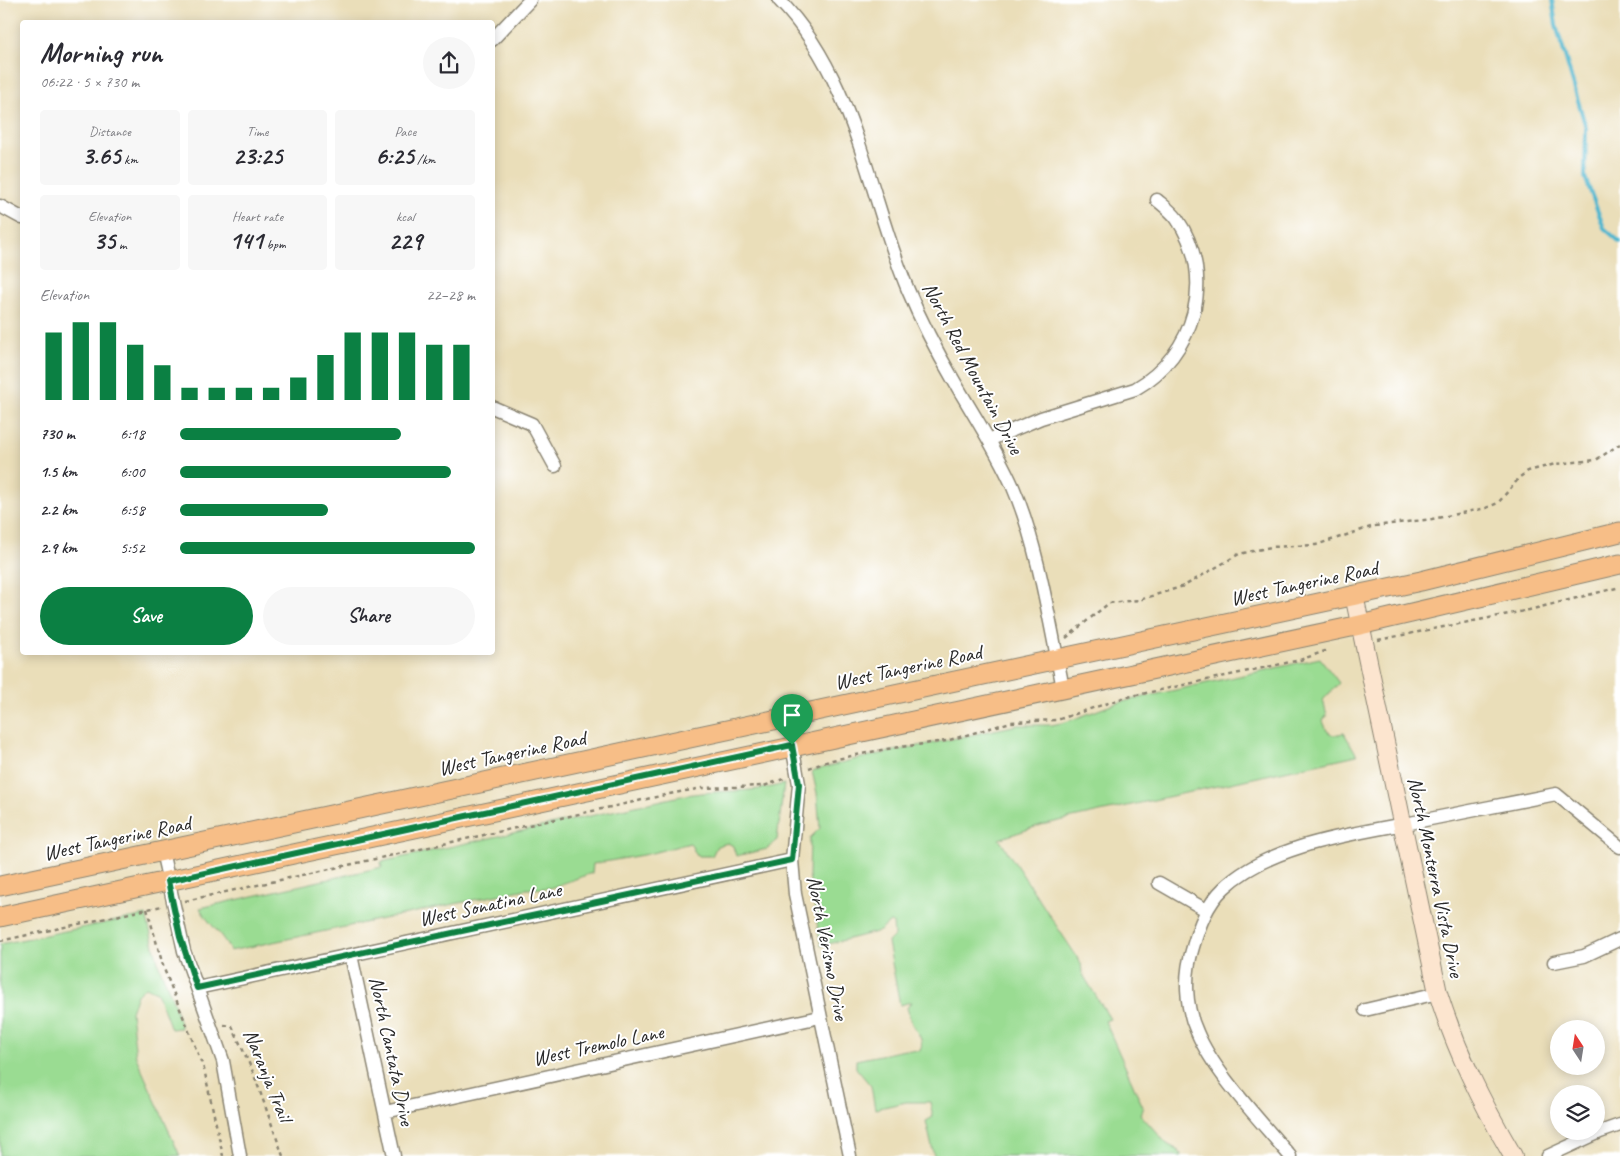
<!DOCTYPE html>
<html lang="en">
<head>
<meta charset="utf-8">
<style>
	:root { --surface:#fff; --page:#f7f7f7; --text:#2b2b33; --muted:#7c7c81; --accent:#0b8043 }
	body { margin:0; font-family:Caveat,sans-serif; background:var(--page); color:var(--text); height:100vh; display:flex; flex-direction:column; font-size:19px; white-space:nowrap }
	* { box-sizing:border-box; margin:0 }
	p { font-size:16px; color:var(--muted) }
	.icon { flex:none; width:28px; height:28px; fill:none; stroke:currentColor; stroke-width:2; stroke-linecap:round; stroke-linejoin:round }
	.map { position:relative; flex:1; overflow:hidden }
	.panel { position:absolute; left:20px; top:20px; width:475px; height:635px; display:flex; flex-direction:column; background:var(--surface); border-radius:5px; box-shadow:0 2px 12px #0003 }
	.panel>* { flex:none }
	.needle { width:32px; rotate:348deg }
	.controls { position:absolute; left:1550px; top:1020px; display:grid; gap:10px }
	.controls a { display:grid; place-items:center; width:55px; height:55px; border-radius:50%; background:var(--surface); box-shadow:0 2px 12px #0003; font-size:25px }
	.pin { position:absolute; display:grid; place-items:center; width:42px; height:42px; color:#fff; margin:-51px -21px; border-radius:50% 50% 50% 0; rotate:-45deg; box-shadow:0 0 5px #0007 }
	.pin .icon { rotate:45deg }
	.round { display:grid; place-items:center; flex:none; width:52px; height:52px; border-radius:26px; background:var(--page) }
	.head { display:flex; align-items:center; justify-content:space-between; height:85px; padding:0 20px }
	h1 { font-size:28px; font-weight:600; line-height:38px }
	.figures { display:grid; grid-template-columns:repeat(3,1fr); gap:8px; height:85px; padding:5px 20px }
	.figures div { display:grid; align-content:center; border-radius:5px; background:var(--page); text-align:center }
	.figures b { font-size:25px; font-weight:600 }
	.figures small { font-size:14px; font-weight:400 }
	.figures p { font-size:14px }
	.chart { height:140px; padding:10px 20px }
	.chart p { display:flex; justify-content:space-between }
	.chart svg { width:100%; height:90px; margin-top:5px; stroke:var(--accent); stroke-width:6 }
	.cta { display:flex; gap:10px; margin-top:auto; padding:10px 20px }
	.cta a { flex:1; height:58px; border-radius:30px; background:var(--accent); color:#fff; font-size:20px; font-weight:600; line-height:58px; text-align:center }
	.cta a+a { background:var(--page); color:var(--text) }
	ul { padding:0 20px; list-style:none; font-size:16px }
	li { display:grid; grid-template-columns:80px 60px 1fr; align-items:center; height:38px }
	li i { height:12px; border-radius:6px; background:var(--accent) }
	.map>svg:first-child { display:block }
</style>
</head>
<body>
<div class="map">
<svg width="1620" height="1156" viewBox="0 0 1620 1156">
	<rect width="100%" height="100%" fill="#fff"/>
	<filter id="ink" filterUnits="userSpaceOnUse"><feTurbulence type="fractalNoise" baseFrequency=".02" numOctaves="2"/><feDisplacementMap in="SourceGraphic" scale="10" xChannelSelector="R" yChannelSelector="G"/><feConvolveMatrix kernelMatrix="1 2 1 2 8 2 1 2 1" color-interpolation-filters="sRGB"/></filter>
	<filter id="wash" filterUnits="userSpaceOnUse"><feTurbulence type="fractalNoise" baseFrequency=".0096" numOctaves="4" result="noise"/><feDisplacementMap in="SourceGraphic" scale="20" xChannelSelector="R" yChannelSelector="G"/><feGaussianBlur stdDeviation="1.12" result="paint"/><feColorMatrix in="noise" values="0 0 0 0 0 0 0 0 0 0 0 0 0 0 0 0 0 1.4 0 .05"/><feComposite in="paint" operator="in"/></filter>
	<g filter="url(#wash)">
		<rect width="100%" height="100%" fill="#eadeb9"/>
		<path fill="#9adc92" stroke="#62845e" d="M1320,658l19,25 -16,17 4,15 -4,6 4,10 6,4 11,-2 13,22 -316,70 -42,14 82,124 1,10 28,46 -5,2 38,86 -3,7 27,30 11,6 4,6h-248l-8,-35 7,-4 -3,-15h-24l-31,7 -4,-23 -15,-18v-8l49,-10 15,1c5,-12 -2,-16 -8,-27 -2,-4 -3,-11 -5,-16l4,-6 -11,3 -12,-63 6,-6 -1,-13 -3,-1 -10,9 -59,15 -12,-71 1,-37 10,-10 -3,-35 -5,-22 40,-11 166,-35h33l15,-3 51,-19z
			M784,784l-7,56 -10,9 -31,7 -3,-10 -5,-3 -11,3 -5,10h-15l-7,-13 -42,11 -55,10 -1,9 -42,15 -24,1 -296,62c-6,-16 -22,-27 -30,-43l182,-41 -1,-5 300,-66c34,-7 70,-2 103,-12z
			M146,915l13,51 15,37 7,25 -10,1 -14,-37 -12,-5 -8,8 -6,17 5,45 44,99h-180v-212z"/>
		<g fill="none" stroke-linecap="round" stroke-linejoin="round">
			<path stroke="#51b7cf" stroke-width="4" d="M1552,0l4,25 30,103 -1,49 19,51 16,14"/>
		</g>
	</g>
	<g filter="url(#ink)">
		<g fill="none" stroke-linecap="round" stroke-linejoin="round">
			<defs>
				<path id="street" d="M779,0c77,79 88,192 129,290 13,31 29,62 46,91 20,35 43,69 59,106 25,58 37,137 50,201
					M492,40l38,-40
					M0,206l22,12
					M492,407l40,17 23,42
					M989,440l52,-22 94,-29c60,-34 82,-112 42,-170 -5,-7 -13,-13 -20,-19
					M792,745l7,39 -7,76 3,34 55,262
					M162,851l22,100 39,110 17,95
					M1159,883l47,27
					M351,955l43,201
					M1554,962l30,-6 36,-17
					M197,988l595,-128
					M1365,1010l73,-17
					M385,1112l435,-95
					M1290,1156c-29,-35 -76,-83 -93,-124 -12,-26 -13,-57 -4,-85 6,-21 14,-43 31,-59 46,-44 130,-54 191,-66 47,-9 94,-19 141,-28l64,53
					M1548,1156l52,-24 20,-7"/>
				<path id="secondary" d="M1354,595l84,398c19,60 43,108 75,163"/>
				<path id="primary" d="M0,886l1421,-305 199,-49
					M0,917l1360,-292 260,-61"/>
			</defs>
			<use href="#street" stroke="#8a8472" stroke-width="15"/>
			<use href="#secondary" stroke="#8a8472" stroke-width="20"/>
			<use href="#primary" stroke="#8a8472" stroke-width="21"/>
			<path stroke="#8a8472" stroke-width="2.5" stroke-dasharray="4 4" stroke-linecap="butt" d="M1066,638l43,-35 30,-3 45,-14 55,-32 32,-7 45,-2 58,-19 58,-7 54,-11 12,-5 22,-26 8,-6 27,-7 41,-4 24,-16
				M1378,640l151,-30 91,-23
				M809,768l23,-8 54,-11 60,-8 65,-19 46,-2 66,-22 177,-38 28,-10
				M185,901l489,-108 29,-5 61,-2 22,-8
				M147,909l17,60 40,100 19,87
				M0,941l162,-35
				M224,1025l8,1 21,46 30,84"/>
			<use href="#street" stroke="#fff" stroke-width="12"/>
			<use href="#secondary" stroke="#fce5cf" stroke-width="18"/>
			<use href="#primary" stroke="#f7be87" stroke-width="19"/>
		</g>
	</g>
	<g fill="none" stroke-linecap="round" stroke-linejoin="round" filter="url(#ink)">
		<defs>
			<path id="route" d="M792,745l7,39 -7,76 -595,128 -17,-52 -12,-55z"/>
		</defs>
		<use href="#route" stroke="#fff" stroke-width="10"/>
		<use href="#route" stroke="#0b8043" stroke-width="6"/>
	</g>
	<g text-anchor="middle" stroke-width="4" stroke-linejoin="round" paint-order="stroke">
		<g font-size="21" fill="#2b2b2b" stroke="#fff">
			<text transform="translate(973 368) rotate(62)" y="7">North Red Mountain Drive</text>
			<text transform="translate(1304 583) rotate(-12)" y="7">West Tangerine Road</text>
			<text transform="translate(908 667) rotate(-12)" y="7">West Tangerine Road</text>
			<text transform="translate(512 753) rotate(-12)" y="7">West Tangerine Road</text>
			<text transform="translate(117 838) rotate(-12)" y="7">West Tangerine Road</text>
			<text transform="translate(1436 877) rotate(78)" y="7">North Monterra Vista Drive</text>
			<text transform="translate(490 904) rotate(-12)" y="7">West Sonatina Lane</text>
			<text transform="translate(828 948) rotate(79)" y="7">North Verismo Drive</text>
			<text transform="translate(598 1045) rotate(-12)" y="7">West Tremolo Lane</text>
			<text transform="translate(392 1051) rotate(78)" y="7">North Cantata Drive</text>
			<text transform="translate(268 1075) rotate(68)" y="7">Naranja Trail</text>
		</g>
	</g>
</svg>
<div class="controls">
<a><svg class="needle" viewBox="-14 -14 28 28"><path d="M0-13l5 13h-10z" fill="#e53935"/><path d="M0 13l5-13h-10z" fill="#7c7c81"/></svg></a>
<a><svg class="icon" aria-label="layers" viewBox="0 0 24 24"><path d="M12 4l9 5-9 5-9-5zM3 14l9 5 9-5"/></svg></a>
</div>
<div class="pin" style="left:792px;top:745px;background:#1e9e55"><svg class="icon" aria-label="arrive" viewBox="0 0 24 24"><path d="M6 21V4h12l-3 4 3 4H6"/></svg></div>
<section class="panel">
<div class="head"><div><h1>Morning run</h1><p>06:22 · 5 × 730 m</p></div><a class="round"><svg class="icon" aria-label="share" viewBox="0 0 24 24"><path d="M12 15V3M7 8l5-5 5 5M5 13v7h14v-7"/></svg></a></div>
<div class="figures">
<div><p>Distance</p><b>3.65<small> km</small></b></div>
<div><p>Time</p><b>23:25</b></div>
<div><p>Pace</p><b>6:25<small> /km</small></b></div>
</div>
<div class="figures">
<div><p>Elevation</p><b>35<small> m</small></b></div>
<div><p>Heart rate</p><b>141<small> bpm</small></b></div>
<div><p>kcal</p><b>229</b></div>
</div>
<div class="chart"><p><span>Elevation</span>22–28 m</p>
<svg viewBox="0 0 160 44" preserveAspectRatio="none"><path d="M5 44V11M15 44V6M25 44V6M35 44V17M45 44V27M55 44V38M65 44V38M75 44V38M85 44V38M95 44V33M105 44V22M115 44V11M125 44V11M135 44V11M145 44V17M155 44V17"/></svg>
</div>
<ul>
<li><b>730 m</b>6:18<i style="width:75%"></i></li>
<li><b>1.5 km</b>6:00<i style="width:92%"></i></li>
<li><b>2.2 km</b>6:58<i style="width:50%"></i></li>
<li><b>2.9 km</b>5:52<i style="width:100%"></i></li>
</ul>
<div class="cta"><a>Save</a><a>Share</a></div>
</section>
</div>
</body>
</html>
